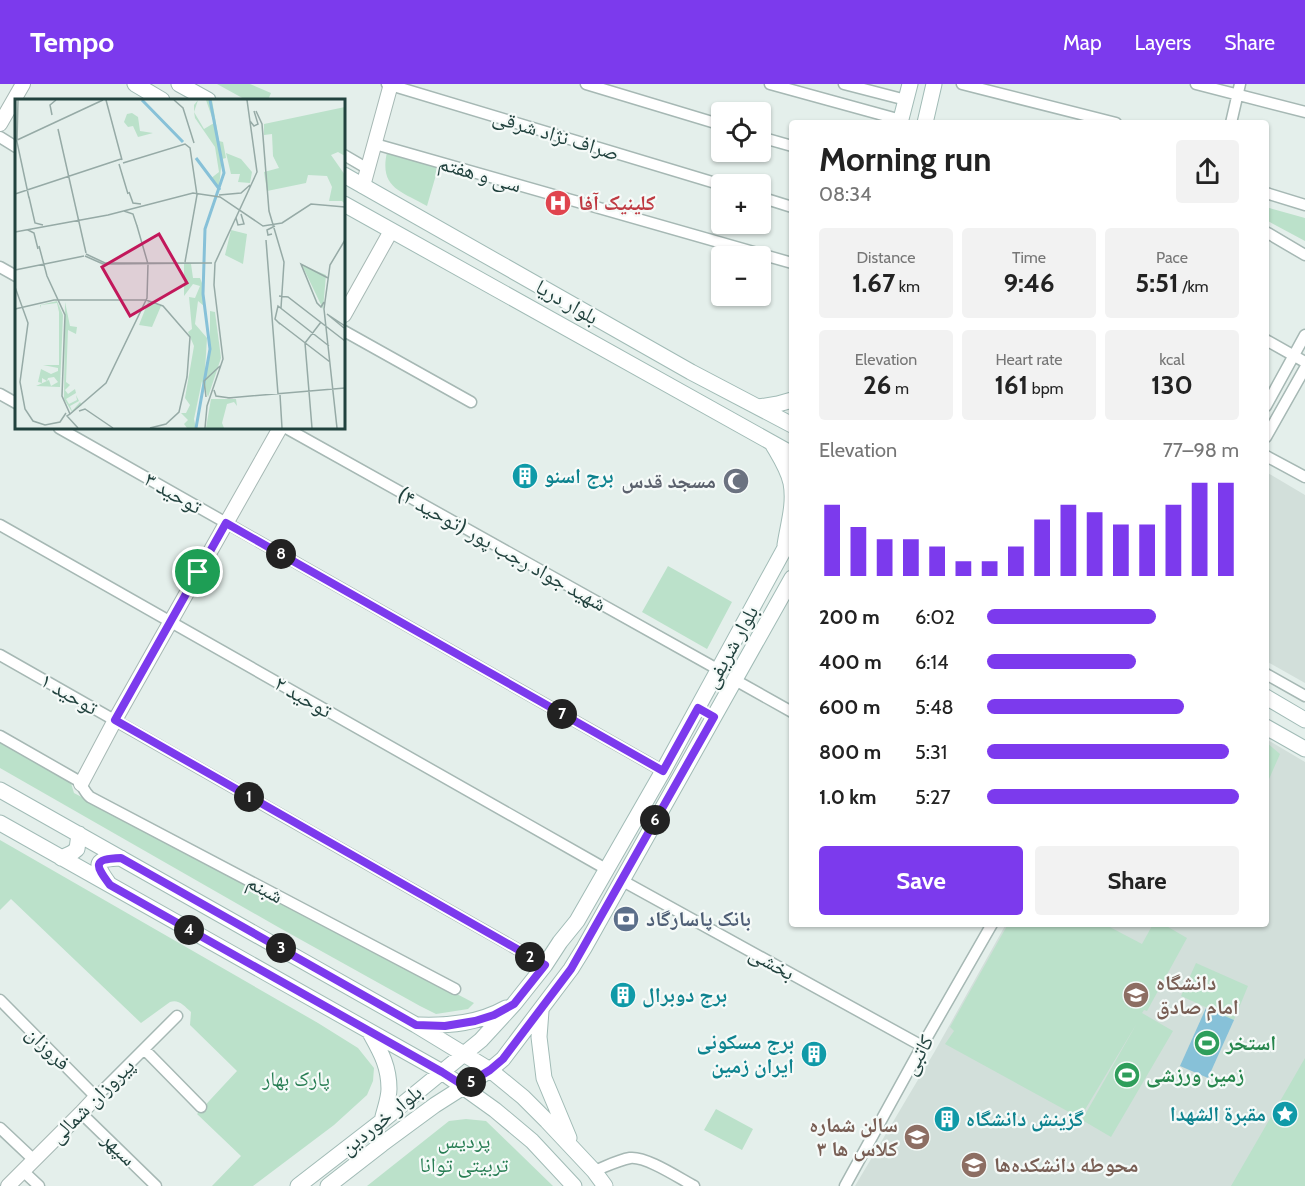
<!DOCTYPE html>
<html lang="en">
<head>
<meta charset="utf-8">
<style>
	:root { --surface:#fff; --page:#f2f2f2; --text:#222; --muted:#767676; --accent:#7c3aed }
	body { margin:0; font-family:Cabin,"Noto Naskh Arabic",sans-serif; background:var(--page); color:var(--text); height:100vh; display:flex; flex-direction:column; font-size:22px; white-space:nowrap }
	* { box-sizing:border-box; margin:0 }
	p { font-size:20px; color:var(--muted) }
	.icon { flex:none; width:33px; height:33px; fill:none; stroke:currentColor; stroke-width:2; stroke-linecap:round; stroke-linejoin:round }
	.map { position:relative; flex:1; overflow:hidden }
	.details { position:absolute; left:789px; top:36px; width:480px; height:807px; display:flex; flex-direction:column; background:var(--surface); border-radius:6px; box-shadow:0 2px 4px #0004 }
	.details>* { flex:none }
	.fabs { position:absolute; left:711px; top:18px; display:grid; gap:12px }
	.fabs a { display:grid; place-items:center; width:60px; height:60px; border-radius:6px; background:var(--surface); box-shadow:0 2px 4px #0004; font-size:30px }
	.pin { position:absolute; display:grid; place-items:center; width:51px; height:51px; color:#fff; margin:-26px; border:3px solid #fff; border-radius:50%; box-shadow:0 2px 6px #0007 }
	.km { position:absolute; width:30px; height:30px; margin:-15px; border-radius:50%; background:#222; color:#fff; font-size:16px; line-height:30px; text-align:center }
	.round { display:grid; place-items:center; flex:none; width:63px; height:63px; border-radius:6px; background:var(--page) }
	.headline { display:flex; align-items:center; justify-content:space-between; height:102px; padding:0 30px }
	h1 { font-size:33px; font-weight:700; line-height:45px }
	.metrics { display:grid; grid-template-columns:repeat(3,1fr); gap:9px; height:102px; padding:6px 30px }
	.metrics div { display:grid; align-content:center; border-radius:6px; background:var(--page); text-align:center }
	.metrics b { font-size:26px; font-weight:700 }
	.metrics small { font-size:16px; font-weight:400 }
	.metrics p { font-size:16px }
	.chart { height:168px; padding:12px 30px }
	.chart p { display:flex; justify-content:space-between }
	.chart svg { width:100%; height:108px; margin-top:6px; stroke:var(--accent); stroke-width:6 }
	.button { display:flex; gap:12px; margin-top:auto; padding:12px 30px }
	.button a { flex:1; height:69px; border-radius:6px; background:var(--accent); color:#fff; font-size:24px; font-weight:700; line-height:69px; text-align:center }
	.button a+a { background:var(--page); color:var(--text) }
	ul { padding:0 30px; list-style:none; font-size:20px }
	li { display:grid; grid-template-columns:96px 72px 1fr; align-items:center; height:45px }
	li i { height:15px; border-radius:8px; background:var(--accent) }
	header { display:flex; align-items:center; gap:36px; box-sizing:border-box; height:84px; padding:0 30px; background:var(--accent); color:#fff }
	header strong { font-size:28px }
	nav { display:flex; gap:33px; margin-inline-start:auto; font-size:21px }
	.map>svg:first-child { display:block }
</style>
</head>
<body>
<header>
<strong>Tempo</strong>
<nav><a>Map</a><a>Layers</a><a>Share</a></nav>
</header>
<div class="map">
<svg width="1305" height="1102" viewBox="0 0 1305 1102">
	<rect width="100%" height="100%" fill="#e4efeb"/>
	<path fill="#d2dfda" d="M1266,388l39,23v188l-39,-22z
		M1266,655l39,23v424h-450l80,-135 71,-127h260z"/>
	<path fill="#bbe1ca" d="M217,0h33l21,9 -3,7h-22z
		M387,68l51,16 -11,38c-26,-15 -48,-18 -40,-54z
		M1266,123l39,11v23l-39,-21z
		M668,482l64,36 -25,47 -65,-37z
		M0,657l70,39 4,13 400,210 -6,6 -32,5 -16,-8 -142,-79 -278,-159z
		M1266,658l14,12 -14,32z
		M0,756l318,183 40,25 16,20 -1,13 -6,14 -33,30 -81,61h-41l29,-30 -44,-42 40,-43 -47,-46 1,-13c-7,-6 -12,-13 -21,-10l-29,21 -130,-124 -11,11z
		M1008,840h96l38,20 11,-20h10l24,14 -40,73 -3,-1 -2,3 31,18 -62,106 -29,-17 55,-97 -57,95 -135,-74 9,-13 -4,-4z
		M1196,879l52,23 -14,34 -53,-24z
		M1305,974v128h-74z
		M716,1025l37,20 -11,21 -38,-20z
		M466,1035l20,2 67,65h-186l82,-65z"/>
	<path fill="#87c1d8" d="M1206,924l28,12 -26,58 -28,-12z"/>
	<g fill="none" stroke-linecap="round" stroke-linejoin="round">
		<defs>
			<path id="minor" d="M387,0l335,101
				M586,0l136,41
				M770,0l131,36
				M844,0l62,16
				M962,0l154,39
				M1196,0l109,28
				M1231,39l9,-39
				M0,53l16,10
				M760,53l32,9
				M375,60l417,119
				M344,71l24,14
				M1266,109l39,12
				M760,113l32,10
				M1266,148l39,23
				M0,183l16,9
				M344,247l127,71
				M1266,256l39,22
				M0,310l16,9
				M1266,322l39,-71
				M59,344l604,343
				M286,344l433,242
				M1266,353l39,-69
				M1266,372l39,21
				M0,441l606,344
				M0,571l545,310
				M1266,590l39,22
				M735,596l57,32
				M0,652l77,44c6,5 7,12 13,17l365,192
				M621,796l301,166
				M0,916l96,97 81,-81
				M144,965l57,58
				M81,1029l75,73
				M0,1044l34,32
				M23,1087l16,15
				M594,1087c11,-4 24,-11 36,-13 16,-2 49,20 64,28
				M845,1102l77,-140 70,-122"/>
			<path id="tertiary" d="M0,40l23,-40
				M363,102l28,-102
				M344,231l47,-84
				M81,700l34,-64 165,-292
				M8,1102l73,-73 15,-16"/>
			<path id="secondary" d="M135,0l27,16
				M179,0l29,16
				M900,39l10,-39
				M925,39l9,-39
				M344,91l347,197 101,53
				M344,120l448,250
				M759,323l19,-3 14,-4
				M773,361c7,12 15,24 18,38 4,21 -3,42 -6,62
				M1266,613l39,23
				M1266,643l39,22
				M0,706l416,235 74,45 33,27 24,24 47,50 11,15
				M0,739l442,249 53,38 37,31 42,45
				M61,774l11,-5 5,-4 2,-15
				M109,800c-15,-21 -15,-25 12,-26
				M541,927l-2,26 5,41 25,60
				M419,941c31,1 60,-2 87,-17
				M369,947c11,20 20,34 20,58 0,10 -5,22 -7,32
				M298,1102l84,-65 99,-81 33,-36 31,-39 15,-23 17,-21 86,-150 129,-236
				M328,1102l54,-42 53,-39 55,-35 13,-11 68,-90 13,-21 208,-370"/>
		</defs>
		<use href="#minor" stroke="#a6b8b4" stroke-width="13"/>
		<use href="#tertiary" stroke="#a6b8b4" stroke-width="16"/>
		<use href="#secondary" stroke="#a1bbb6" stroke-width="17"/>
		<use href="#minor" stroke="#fff" stroke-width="10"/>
		<use href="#tertiary" stroke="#fff" stroke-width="14"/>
		<use href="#secondary" stroke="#fff" stroke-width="15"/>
	</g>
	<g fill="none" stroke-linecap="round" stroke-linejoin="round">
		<defs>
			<path id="route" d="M226,439l437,248 35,-63 16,9 -143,252 -68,90 -13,11 -26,16 -22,-14 -332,-187c-15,-20 -18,-26 11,-27l295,167 29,1 30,-5 19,-6 20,-11 31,-39 -430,-245z"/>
		</defs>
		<use href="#route" stroke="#fff" stroke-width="12"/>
		<use href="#route" stroke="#7c3aed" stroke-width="8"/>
	</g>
	<defs>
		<symbol id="hospital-disc" viewBox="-11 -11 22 22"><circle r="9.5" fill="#e0444e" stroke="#f5faf8"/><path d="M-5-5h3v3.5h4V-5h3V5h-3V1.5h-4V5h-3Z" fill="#fff"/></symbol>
		<symbol id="building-disc" viewBox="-11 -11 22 22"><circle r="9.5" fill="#0f9aa8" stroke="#f5faf8"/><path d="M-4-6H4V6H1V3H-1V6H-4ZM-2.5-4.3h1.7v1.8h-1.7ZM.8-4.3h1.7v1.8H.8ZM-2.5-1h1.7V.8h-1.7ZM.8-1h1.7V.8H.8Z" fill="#fff"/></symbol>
		<symbol id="mosque-disc" viewBox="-11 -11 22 22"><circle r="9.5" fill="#6b7280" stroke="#f5faf8"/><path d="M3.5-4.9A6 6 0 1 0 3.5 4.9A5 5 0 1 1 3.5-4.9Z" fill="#fff"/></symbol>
		<symbol id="bank-disc" viewBox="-11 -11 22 22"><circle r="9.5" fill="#5c6f8a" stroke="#f5faf8"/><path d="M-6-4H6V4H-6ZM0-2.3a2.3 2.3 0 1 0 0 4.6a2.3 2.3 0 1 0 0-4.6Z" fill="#fff"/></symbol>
		<symbol id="university-disc" viewBox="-11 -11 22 22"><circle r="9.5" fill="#8d6e63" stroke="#f5faf8"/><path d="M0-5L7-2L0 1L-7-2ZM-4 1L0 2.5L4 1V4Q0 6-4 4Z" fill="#fff"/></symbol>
		<symbol id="stadium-disc" viewBox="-11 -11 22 22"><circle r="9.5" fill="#2e9e5b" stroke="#f5faf8"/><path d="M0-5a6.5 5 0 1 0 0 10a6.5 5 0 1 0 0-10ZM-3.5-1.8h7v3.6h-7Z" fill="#fff"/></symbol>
		<symbol id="sight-disc" viewBox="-11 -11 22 22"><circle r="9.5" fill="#0f9aa8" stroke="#f5faf8"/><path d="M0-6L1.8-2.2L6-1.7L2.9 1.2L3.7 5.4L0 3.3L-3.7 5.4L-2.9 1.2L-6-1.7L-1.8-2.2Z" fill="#fff"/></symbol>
	</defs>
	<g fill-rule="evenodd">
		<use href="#hospital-disc" x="543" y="104" width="30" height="30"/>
		<use href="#building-disc" x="510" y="377" width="30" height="30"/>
		<use href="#mosque-disc" x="721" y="382" width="30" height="30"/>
		<use href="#bank-disc" x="611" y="820" width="30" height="30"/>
		<use href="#building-disc" x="608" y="896" width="30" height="30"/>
		<use href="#university-disc" x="1121" y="896" width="30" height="30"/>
		<use href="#stadium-disc" x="1192" y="944" width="30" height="30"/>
		<use href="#building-disc" x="799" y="955" width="30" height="30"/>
		<use href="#stadium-disc" x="1112" y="976" width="30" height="30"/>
		<use href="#sight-disc" x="1270" y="1015" width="30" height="30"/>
		<use href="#building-disc" x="932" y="1020" width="30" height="30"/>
		<use href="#university-disc" x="902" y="1038" width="30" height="30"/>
		<use href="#university-disc" x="959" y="1066" width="30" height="30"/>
	</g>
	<g text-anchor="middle" stroke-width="4.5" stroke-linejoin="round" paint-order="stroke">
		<g font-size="21" fill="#21423e" stroke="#f5faf8">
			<text transform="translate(556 51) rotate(17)" y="7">صراف‌ نژاد شرقی</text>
			<text transform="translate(480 90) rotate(16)" y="7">سی و هفتم</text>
			<text transform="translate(567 218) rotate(30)" y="7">بلوار دریا</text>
			<text transform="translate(173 409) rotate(30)" y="7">توحید ۳</text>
			<text transform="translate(502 465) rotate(29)" y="7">شهید جواد رجب پور (توحید ۴)</text>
			<text transform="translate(731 563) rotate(-61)" y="7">بلوار شریفی</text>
			<text transform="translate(69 610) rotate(30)" y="7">توحید ۱</text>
			<text transform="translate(303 613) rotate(30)" y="7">توحید ۲</text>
			<text transform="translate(265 805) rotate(28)" y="7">شبنم</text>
			<text transform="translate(772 879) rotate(29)" y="7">بخشی</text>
			<text transform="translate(48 964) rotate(45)" y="7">فروزان</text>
			<text transform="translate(918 971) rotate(-61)" y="7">کاتبی</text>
			<text transform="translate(92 1017) rotate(-45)" y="7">پیروزان شمالی</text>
			<text transform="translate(381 1036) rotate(-39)" y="7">بلوار خوردین</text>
			<text transform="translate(119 1065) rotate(45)" y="7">سپهر</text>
		</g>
		<g font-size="21" font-weight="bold" fill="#be3a42" stroke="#f5faf8" text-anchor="start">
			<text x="578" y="126">کلینیک آفا</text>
		</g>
		<g font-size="21" font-weight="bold" fill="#0d838f" stroke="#f5faf8" text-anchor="start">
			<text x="544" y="399">برج اسنو</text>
			<text x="642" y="918">برج دوبرال</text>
			<text x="794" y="965" text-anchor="end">برج مسکونی<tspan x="794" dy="24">ایران زمین</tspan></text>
			<text x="1266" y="1037" text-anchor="end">مقبرة الشهدا</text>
			<text x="966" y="1042">گزینش دانشگاه</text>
		</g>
		<g font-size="21" font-weight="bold" fill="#5b616d" stroke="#f5faf8" text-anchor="end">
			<text x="716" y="404">مسجد قدس</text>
		</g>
		<g font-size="21" font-weight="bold" fill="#4e5e75" stroke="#f5faf8" text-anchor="start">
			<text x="646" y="842">بانک پاسارگاد</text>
		</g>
		<g font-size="21" font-weight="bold" fill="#785e54" stroke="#f5faf8" text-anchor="start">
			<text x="1156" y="906">دانشگاه<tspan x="1156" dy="24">امام صادق</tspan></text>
			<text x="898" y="1048" text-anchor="end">سالن شماره<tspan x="898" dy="24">۳ کلاس ها</tspan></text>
			<text x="994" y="1088">محوطه دانشکده‌ها</text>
		</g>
		<g font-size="21" font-weight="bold" fill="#27864d" stroke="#f5faf8" text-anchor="start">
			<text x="1226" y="966">استخر</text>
			<text x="1146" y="998">زمین ورزشی</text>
		</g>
		<g font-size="21" fill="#277d53" stroke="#f5faf8">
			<text x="296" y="1002">پارک بهار</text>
			<text x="464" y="1064">پردیس<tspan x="464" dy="24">تربیتی توانا</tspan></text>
		</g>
	</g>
	<g transform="translate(15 15)">
		<rect width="330" height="330" fill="#e4efeb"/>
		<path d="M183,1l-4,12 10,17 10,-6 -8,-23h6l7,41 4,1 3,16 -4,1 -3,28 -9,-8 9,-7 -4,-25 -20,-29 -1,-6v-7zM330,8v49l-7,-4 -7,3 14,20v29l-3,-3h-13l3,-14 -5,-11 -19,-1 -2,8 -39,8 -3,-19 15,-4 -6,-12 -1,-22 -8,1v-11zM117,14l6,4 2,14 13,2 -15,4 -5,-11 -5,1 -4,-5 3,-8zM211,54l15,6 11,13 -2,11 -12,-1 2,-8h-9zM216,131l16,4 -4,30 -18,-9zM169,165h7l2,14h7l2,5 2,23 -6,-5 -3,23 12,14 -2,32 5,-21v-38l5,1 6,46 -13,39 -6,-16 -8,38 2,9h-9l-3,-4 4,-4 -7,-7h5l4,-8 -5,-7 9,-52 -6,-14 4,-3 -3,-32 6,1 5,-12 -7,-2 -9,12zM287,166l24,10 -3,34zM42,202l6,14 -3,72 -24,-1 13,-6 2,6 7,-4 -4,-5 -6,1 -1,3 -5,-3v5l-4,-1 3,-13 10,5 7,-3v-3l-15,-3h16v-53l-2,-9 -16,2 -1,3v-3zM50,203l5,24 7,1 -1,7 -8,-4 -2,52 4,3 -5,5 3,4 7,-5 1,4 -10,6 3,5 8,-4 -1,-5 3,6 -9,5 2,5 8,-9 2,3 -10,7 -8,-13zM133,203l13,4 -9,21 -13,-2zM196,300h25l1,7 -3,-4 -7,2 -5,19 2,5h11h-29z" fill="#bbe1ca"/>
		<path fill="none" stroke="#87c1d8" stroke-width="3" d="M127,1l41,42M181,59l24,32M181,329l14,-79 -7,-55 2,-65 19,-56 -14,-73"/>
		<path fill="none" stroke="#96aaa6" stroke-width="1.5" d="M3,1l-1,42 12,56M91,1l16,60M159,1l9,8 11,35M241,12l6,13 7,87 15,51 -3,46M37,16l-2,-10 6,-5M235,22l4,5 4,-2 -4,-13M43,30l28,124M0,42l88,-41M108,64l62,-19 5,4 7,47 -12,67M104,65l9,30M114,93l4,11 8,1M0,95l106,-35M204,96l22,-2 9,-8M14,98l6,26 8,2M109,112l9,3 5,15M221,119l2,7 6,-1 -3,-10M13,131l6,3 4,16M0,133l93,-17 85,-22 27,4 43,29 19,-3 29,-19 34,3M257,135l-4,1 -1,-5 8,-4M251,141l12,154M24,147l8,30 18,39 -3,81 8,18 36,-31 41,-85 1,-34 -11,-38M70,157l18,8 109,-1h-107l-19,-9M0,171l69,-14M0,188l13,36 -8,59 5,27 8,12 12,4 15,-3 6,-9M264,197l9,1 57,44M309,203l-3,5 -4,-4 -16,-39 27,14M0,210l39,-9h92l17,6 27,31 -3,40 -8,35 -13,12 -16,4M263,223l52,40M265,225l-5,-5 3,-13 51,40M329,229l-17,-14 18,12M199,291l2,6 14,2M265,296l2,33M191,298l-2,-16 16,-15M213,299l117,-10M64,312l6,-2 28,19M55,315l-3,2 11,12M190,329l2,-22 16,-47 -9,-74 1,-22 42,-91 -10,-72M297,329l-7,-85 16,-21M322,329l-13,-119 6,-44 15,-25"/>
		<path fill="#c2185b" fill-opacity="0.15" stroke="#c2185b" stroke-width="3" d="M144,135l28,49 -57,33 -28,-49z"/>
		<rect width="330" height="330" fill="none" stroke="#21423e" stroke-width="3"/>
	</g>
</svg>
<div class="fabs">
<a><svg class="icon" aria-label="locate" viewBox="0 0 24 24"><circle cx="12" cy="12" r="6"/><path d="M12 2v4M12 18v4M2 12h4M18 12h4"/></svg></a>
<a>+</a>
<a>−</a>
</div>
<div class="pin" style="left:198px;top:488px;background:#1e9e55"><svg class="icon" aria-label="arrive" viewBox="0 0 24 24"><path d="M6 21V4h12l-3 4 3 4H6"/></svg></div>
<b class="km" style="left:249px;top:713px">1</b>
<b class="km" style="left:530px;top:873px">2</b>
<b class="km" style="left:281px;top:864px">3</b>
<b class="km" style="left:189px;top:846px">4</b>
<b class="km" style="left:471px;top:998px">5</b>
<b class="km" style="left:655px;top:736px">6</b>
<b class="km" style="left:562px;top:630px">7</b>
<b class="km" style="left:281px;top:470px">8</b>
<section class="details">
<div class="headline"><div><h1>Morning run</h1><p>08:34</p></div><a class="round"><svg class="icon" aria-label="share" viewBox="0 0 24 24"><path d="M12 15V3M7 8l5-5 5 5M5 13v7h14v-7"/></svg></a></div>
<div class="metrics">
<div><p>Distance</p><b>1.67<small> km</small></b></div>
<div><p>Time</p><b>9:46</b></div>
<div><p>Pace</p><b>5:51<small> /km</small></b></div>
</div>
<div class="metrics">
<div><p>Elevation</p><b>26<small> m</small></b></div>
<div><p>Heart rate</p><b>161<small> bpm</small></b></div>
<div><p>kcal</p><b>130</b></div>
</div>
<div class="chart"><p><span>Elevation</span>77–98 m</p>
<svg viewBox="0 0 160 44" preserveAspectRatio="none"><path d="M5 44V15M15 44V24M25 44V29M35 44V29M45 44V32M55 44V38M65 44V38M75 44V32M85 44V21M95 44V15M105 44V18M115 44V23M125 44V23M135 44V15M145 44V6M155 44V6"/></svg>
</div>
<ul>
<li><b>200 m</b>6:02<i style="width:67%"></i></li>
<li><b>400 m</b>6:14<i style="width:59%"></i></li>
<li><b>600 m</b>5:48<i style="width:78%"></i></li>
<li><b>800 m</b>5:31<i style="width:96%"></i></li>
<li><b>1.0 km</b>5:27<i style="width:100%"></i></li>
</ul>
<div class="button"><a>Save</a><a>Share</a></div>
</section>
</div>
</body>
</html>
